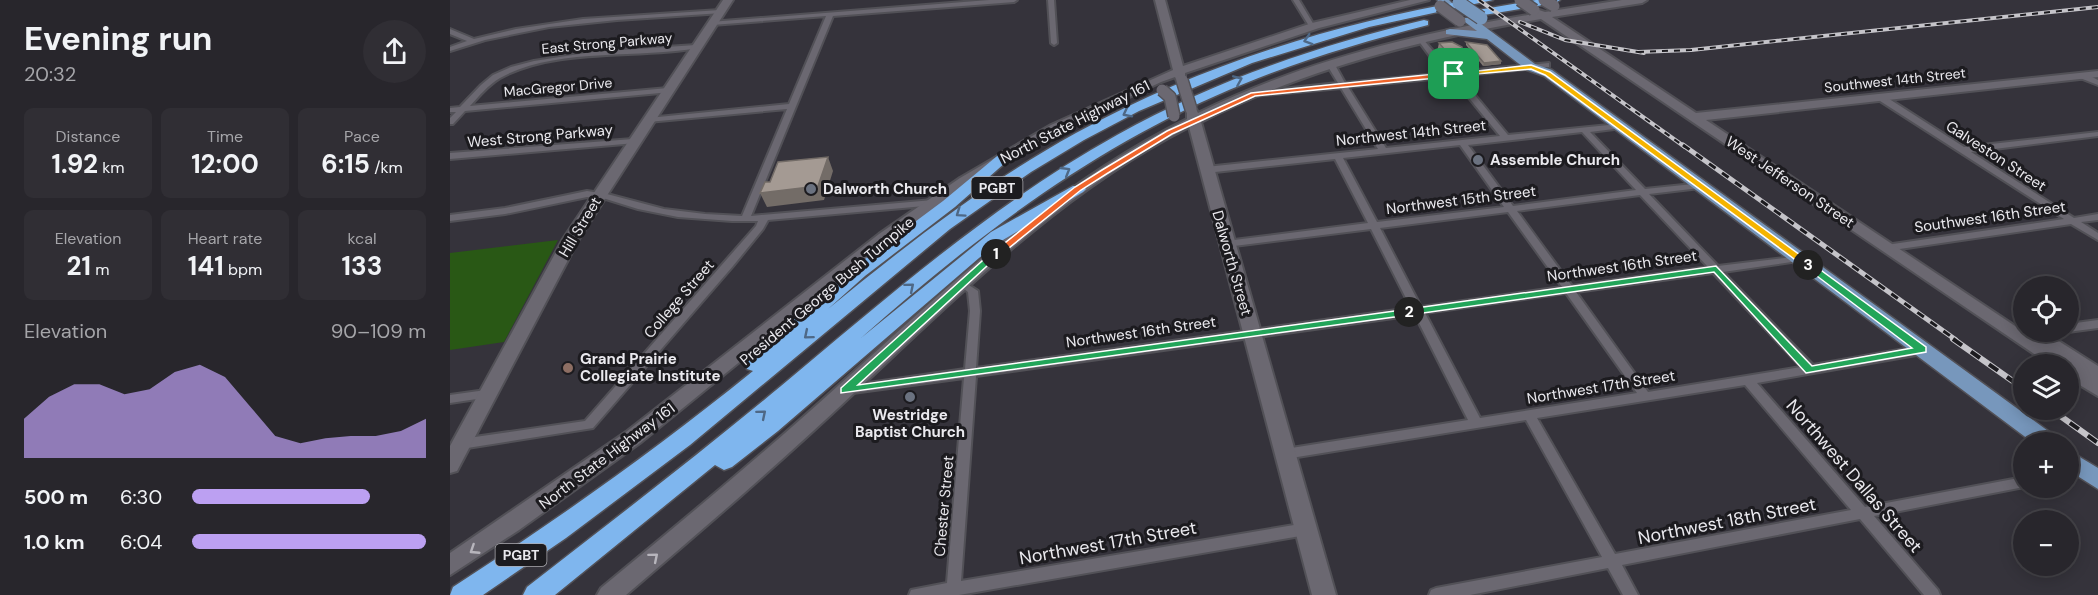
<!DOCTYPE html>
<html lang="en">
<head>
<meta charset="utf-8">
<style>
	:root { --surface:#28262c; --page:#302e34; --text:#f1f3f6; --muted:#a5a5a9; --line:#444348; --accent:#bca0f2 }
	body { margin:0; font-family:"DM Sans",sans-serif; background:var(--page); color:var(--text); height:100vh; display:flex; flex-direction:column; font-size:22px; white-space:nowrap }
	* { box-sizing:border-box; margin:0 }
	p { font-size:20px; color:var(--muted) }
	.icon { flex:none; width:33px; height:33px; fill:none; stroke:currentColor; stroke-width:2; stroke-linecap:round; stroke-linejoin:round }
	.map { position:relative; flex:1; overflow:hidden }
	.drawer { display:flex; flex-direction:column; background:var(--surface); width:450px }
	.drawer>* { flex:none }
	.buttons { position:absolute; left:1563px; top:276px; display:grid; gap:12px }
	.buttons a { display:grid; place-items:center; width:66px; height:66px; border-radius:50%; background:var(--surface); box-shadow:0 3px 15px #0003,0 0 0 2px var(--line); font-size:30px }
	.pin { position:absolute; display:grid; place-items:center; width:51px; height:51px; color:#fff; margin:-26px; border-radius:12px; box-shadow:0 3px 9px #0006 }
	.km { position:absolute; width:30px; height:30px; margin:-15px; border-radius:50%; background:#222; color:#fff; font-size:16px; line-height:30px; text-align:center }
	.round { display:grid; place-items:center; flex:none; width:63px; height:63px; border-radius:32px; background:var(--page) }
	.overview { display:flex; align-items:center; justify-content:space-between; height:102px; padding:0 24px }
	h1 { font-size:33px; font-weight:700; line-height:45px }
	.figures { display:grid; grid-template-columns:repeat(3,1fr); gap:9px; height:102px; padding:6px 24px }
	.figures div { display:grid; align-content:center; border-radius:9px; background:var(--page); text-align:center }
	.figures b { font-size:26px; font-weight:700 }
	.figures small { font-size:16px; font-weight:400 }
	.figures p { font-size:16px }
	.chart { height:168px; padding:12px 24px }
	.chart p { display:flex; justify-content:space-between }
	.chart svg { width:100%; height:108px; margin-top:6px; fill:var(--accent); opacity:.7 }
	ul { padding:0 24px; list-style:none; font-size:20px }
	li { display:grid; grid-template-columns:96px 72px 1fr; align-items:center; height:45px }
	li i { height:15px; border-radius:8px; background:var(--accent) }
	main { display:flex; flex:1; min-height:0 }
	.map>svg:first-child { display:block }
</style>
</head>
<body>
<main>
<section class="drawer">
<div class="overview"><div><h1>Evening run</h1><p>20:32</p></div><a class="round"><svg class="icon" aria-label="share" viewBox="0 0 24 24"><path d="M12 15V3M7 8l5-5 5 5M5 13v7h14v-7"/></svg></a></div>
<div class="figures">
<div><p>Distance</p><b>1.92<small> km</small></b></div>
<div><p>Time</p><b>12:00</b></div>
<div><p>Pace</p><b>6:15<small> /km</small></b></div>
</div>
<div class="figures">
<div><p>Elevation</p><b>21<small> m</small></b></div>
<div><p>Heart rate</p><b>141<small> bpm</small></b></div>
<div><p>kcal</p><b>133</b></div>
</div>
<div class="chart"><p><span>Elevation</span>90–109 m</p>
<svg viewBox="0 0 160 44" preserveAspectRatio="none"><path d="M0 44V28L10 19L20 14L30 14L40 18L50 16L60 9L70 6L80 11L90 23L100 35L110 38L120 36L130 35L140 35L150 33L160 28V44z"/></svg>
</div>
<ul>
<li><b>500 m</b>6:30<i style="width:76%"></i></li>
<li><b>1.0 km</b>6:04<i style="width:100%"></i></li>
</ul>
</section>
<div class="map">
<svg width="1648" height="595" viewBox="0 0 1648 595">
	<rect width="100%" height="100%" fill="#35333b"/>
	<path fill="#295815" d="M108,240l-54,102 -54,8v-97z"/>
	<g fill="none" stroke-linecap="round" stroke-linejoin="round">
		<defs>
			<path id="street" d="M539,0h28l-3,2 -181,14 -82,200 182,-16 3,1 2,2 -2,2 -168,15 -5,9 -30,37 -140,162 -132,21 -4,-2 -2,-3 2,-3 4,-2 124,-18 171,-195 2,-5h-26l-54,-4 -40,-8 -32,-10 -19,-2 -82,17 -55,7v-6l55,-7 82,-17 20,3 57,15 41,5 37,2 45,-107 -139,13 -4,-2 4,-2 141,-14 37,-88 -114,9 -2,-1v-2z
				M598,0h6l3,43 -3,2 -3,-2z
				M843,0h6l15,25 -1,1h-4z
				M270,10l3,2 -1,1 -105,7 -68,7 -64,13 -35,11v-4l17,-6 -17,-7v-5l24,10 42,-10 67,-10z
				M970,37l2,1 24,28 9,6 94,-9v4h-3l-87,9 49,59 111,-11 4,2 -1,2 -32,4 55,57 58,-6 1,2 -4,3 -51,6 69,72 84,-10 1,2 -1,2 -4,1 -75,11 90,93 109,-19 4,1 2,3 -2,3 -4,1 -165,29 108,124 159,-30v10l-150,29 64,74 2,5h-16l-64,-76 -238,46 16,30h-15l-15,-27 -138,27h-41l2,-5 5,-2 166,-31 -76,-137 -241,39 -4,-2 -2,-3 2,-3 4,-2 183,-29 -53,-105 -439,61 -15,205 345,-58 5,2 2,4 -2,4 -5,2 -347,60h-50l2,-5 36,-7 17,-205 -119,16 -4,-1 -2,-3 2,-3 124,-18 5,-58 -2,-19 -12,-9 5,-3 17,11 2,20 -4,57 435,-60 -40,-79 -145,18 -5,-3 5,-3 142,-18 -33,-64 -129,14 -4,-3 4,-3 172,-18 -37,-61 -88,8 -4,-2 4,-2 85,-9 -11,-18 4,-2h3l11,20 101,-10 -6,-3 -22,-30v-2zM1002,77l48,59 -114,12 -38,-61zM1132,132l54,58 -123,16 -45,-61zM1010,145l44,62 -127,15 -34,-64zM1190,195l68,72 -136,19 -55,-75zM1058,212l54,75 -141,20 -41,-79zM1263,273l88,94 -153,25 -72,-100zM1116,293l71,100 -157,25 -55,-105zM1295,385l106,125 -236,44 -78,-136z
				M246,45l2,1v2c-61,11 -143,-1 -198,30 -12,7 -21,18 -30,28l198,-18h3v4l-206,19 -12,13h-3v-6l6,-6h-6v-4l10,-1 21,-22 12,-10 18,-8 23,-6 58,-9z
				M1630,74h6l12,6v5l-18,-7z
				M1427,95h6l81,52 134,-15v4l-127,16 103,66 24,-4v6l-17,2 17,11v7l-27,-16 -185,27 -3,-1 -2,-2 5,-3 178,-26 -187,-120z
				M183,139h3v4l-186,16v-6z
				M1648,320v8l-30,4h-1l1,-8z
				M1581,332h23l-1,3 -18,3 -4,-1 -2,-3z
				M36,390l4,1 2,3 -2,3 -40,6v-8z"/>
			<path id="secondary" d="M273,0h10l-154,239 -122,232 -7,2v-27l113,-207z
				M705,0h10l18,66 129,-43 98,-23h19l-110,28 -134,45v8h-8l-2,-4 -14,5 -101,48 -48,28 -82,54 -79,59 -211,172 -121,87 -69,45v-22l176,-121 253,-198 81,-56 91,-53 122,-55z
				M1172,0h25l-5,3 -90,14 144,96 402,-42v6l-392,43 318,212 19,11 8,-5 6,2 41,26v30l-30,-18v-10l5,-1 -24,-3 -508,-345c-118,20 -234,49 -340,103l135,473h-24l-123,-468c-128,65 -232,170 -336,267 -73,69 -150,135 -227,201h-29l4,-7c80,-66 161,-133 238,-203 109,-98 216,-201 348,-266v-12h8l3,6c105,-52 221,-80 336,-99l5,-4 6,2z"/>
			<path id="primary" d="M987,0h12l4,4 -5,3z
				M1015,18h8l62,46 17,6 503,366 2,6h-25l-488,-366 -17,-6 -40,-31 -41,-5v-4l4,-1 27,2 -12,-9z
				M1618,450l30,18v21l-30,-19z"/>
			<path id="highway" d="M1019,0h24l-124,27 -117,36 -113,48 -55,29 -53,32 -81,57 -260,216 -124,93 -83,57h-33l3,-8c104,-67 204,-138 300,-216l-6,-2 -3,-5 3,-5 106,-91 90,-67 59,-49 5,-1 7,4 -59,52 -90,69 -37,33c78,-64 159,-127 248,-176 123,-67 256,-109 393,-133z
				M1086,0h24l-5,3 -83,14 -6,-3 6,-3z
				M974,20l4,1v4c-62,16 -123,34 -182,58 -145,58 -269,152 -385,255l130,-106 82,-46h10l3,3 -3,3 -80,48 -24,18 -201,173 -46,36 -8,3 -9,-5 -160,130h-32l4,-8c85,-66 171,-132 254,-201 108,-90 212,-182 336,-251 96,-54 200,-89 307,-115z"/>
		</defs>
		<use href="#street" stroke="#525157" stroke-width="4"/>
		<use href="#secondary" stroke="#525157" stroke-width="4"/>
		<use href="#primary" stroke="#525157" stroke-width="3"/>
		<use href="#highway" stroke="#525157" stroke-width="3"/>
		<use href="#street" fill="#6b6871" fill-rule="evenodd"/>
		<use href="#secondary" fill="#6b6871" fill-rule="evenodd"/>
		<use href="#primary" fill="#7797bc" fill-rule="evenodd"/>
		<use href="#highway" fill="#7fb6ee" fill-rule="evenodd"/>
		<defs>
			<path id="rail-far2" d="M1029,0l206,147
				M1070,22l45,18 79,13
				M1188,52l53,-2 407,-43"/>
			<path id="rail-far1" d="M1233,145l273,195"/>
			<path id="rail" d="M1503,339l71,50
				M1602,410l46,33"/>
		</defs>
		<use href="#rail-far2" stroke="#c5c4c9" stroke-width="4"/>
		<use href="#rail-far1" stroke="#c5c4c9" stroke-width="5"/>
		<use href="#rail" stroke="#c5c4c9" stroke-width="6"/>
		<use href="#rail-far2" stroke="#1c1b1f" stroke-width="2" stroke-dasharray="6" stroke-linecap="butt"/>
		<use href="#rail-far1" stroke="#1c1b1f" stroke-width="3" stroke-dasharray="8" stroke-linecap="butt"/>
		<use href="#rail" stroke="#1c1b1f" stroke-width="4" stroke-dasharray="11" stroke-linecap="butt"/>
		<defs>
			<path id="secondary-bridge" d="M1070,0l14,10
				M1094,0l10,6
				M990,6l20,15
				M732,80l9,29
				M712,90l8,7 4,19"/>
			<path id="primary-bridge" d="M1009,3l22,15"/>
		</defs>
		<use href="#secondary-bridge" stroke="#525157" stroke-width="14" stroke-linecap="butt"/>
		<use href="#primary-bridge" stroke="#525157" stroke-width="15" stroke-linecap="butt"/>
		<use href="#secondary-bridge" stroke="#6b6871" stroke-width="11"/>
		<use href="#primary-bridge" stroke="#7797bc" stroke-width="13"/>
	</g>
	<path fill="#8d847e" d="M1016,42l35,19v3l-18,2 -17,-21z
		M989,43l23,22 -12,1 -13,-14z"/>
	<path fill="#736c67" d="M1013,55l-1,10 -12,1 1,-9z
		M1051,61v3l-18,2 1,-3z
		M378,157l5,14 -9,29 -57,7 -7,-14z"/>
	<path fill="#a49a93" stroke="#736c67" stroke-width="1.5" d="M1002,42l10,5 1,8 -12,2 -12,-14z
		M1016,42l21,3 14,16 -17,2z
		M378,157l-10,29 -58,7 5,-11h5l8,-20z"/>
	<defs><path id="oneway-chevron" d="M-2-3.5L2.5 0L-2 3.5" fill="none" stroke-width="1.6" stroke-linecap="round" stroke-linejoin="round" transform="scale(1.5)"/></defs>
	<g stroke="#4e6886">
		<use href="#oneway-chevron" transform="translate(858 40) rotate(163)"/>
		<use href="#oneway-chevron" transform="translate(788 80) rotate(-23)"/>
		<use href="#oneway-chevron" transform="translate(677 113) rotate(153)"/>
		<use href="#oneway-chevron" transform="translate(616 171) rotate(-31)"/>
		<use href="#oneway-chevron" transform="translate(510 213) rotate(145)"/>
		<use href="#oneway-chevron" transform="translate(460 287) rotate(-40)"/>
		<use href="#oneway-chevron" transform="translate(358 335) rotate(140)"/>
		<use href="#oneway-chevron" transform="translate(312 414) rotate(-40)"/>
	</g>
	<g stroke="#b7b5bc">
		<use href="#oneway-chevron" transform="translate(24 550) rotate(147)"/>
		<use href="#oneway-chevron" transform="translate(204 557) rotate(-40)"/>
	</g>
	<path fill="#f0652b" stroke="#fff" stroke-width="1.5" d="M1004,72l2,4 -201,20 -83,38 -64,39 -27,17 -82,66 -8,-2 84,-67 27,-17 65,-39 84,-38z"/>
	<path fill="#22a559" stroke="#fff" stroke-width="1.5" d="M542,252l8,2 -142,131 551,-76 5,3 -5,3 -568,78v-5z"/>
	<path fill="#22a559" stroke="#fff" stroke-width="1.5" d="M1355,263h6l115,84v5l-120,21 -92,-101 -305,43 -5,-3 5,-3 307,-43 96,100 100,-18 -107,-81z"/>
	<path fill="#f5b400" stroke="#fff" stroke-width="1.5" d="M1081,65l19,7 261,191v4h-6l-260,-192 -14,-6 -77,7 -3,-2z"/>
	<g fill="#6b7280" stroke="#1c1b1f" stroke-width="2">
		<circle cx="1028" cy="160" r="6"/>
		<circle cx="361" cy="189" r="6"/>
		<circle cx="460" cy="397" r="6"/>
	</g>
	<circle fill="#8d6e63" stroke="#1c1b1f" stroke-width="2" cx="118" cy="368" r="6"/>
	<g text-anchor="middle" stroke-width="6" stroke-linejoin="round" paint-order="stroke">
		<g font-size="14" fill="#eae9ee" stroke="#1c1b1f">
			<text transform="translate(157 43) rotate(-5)" y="5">East Strong Parkway</text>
			<text transform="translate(1445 80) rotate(-6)" y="5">Southwest 14th Street</text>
			<text transform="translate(108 87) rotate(-5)" y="5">MacGregor Drive</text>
		</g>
		<g fill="#1c1b1f" stroke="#acabb0" stroke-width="1.5">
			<rect x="521.5" y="177" width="51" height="22" rx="4.5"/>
			<rect x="45.5" y="544" width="51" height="22" rx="4.5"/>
		</g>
		<g font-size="14" font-weight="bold" fill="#eae9ee">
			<text x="547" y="193">PGBT</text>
			<text x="71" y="560">PGBT</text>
		</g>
		<g font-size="15" fill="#eae9ee" stroke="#1c1b1f">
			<text transform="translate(625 122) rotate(-27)" y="5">North State Highway 161</text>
			<text transform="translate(961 133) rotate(-6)" y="5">Northwest 14th Street</text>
			<text transform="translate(90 136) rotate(-5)" y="5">West Strong Parkway</text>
			<text transform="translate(1546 156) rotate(33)" y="5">Galveston Street</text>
			<text transform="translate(1340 182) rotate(34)" y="5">West Jefferson Street</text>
			<text transform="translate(1011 200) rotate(-7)" y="5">Northwest 15th Street</text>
			<text transform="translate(1540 217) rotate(-8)" y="5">Southwest 16th Street</text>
			<text transform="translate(130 227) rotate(-59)" y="5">Hill Street</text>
			<text transform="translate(782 263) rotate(74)" y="5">Dalworth Street</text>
			<text transform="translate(1172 266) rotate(-8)" y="5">Northwest 16th Street</text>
			<text transform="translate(377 291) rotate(-40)" y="5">President George Bush Turnpike</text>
			<text transform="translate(229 299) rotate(-49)" y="5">College Street</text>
			<text transform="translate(691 332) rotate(-8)" y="5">Northwest 16th Street</text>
			<text transform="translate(1151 387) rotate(-9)" y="5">Northwest 17th Street</text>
			<text transform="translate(157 456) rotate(-37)" y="5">North State Highway 161</text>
			<text transform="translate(494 506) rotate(-85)" y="5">Chester Street</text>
		</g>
		<g font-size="15" font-weight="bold" fill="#eae9ee" stroke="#1c1b1f" text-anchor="start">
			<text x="1040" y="165">Assemble Church</text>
			<text x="373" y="194">Dalworth Church</text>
			<text x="130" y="364">Grand Prairie<tspan x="130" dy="17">Collegiate Institute</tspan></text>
			<text x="460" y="420" text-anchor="middle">Westridge<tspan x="460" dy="17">Baptist Church</tspan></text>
		</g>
		<g font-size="18" fill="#eae9ee" stroke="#1c1b1f">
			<text transform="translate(1404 476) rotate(49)" y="6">Northwest Dallas Street</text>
			<text transform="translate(1277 521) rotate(-11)" y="6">Northwest 18th Street</text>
			<text transform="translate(658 543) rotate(-10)" y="6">Northwest 17th Street</text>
		</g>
	</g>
</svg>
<div class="buttons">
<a><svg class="icon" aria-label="locate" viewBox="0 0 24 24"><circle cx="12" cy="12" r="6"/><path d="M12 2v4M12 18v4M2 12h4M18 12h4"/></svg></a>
<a><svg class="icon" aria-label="layers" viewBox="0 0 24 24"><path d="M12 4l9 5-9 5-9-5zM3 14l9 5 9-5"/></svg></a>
<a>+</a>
<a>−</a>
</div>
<div class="pin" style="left:1004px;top:74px;background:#1e9e55"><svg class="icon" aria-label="arrive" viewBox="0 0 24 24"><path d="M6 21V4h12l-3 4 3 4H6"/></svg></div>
<b class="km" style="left:546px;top:254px">1</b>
<b class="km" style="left:959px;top:312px">2</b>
<b class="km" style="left:1358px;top:265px">3</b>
</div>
</main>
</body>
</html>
